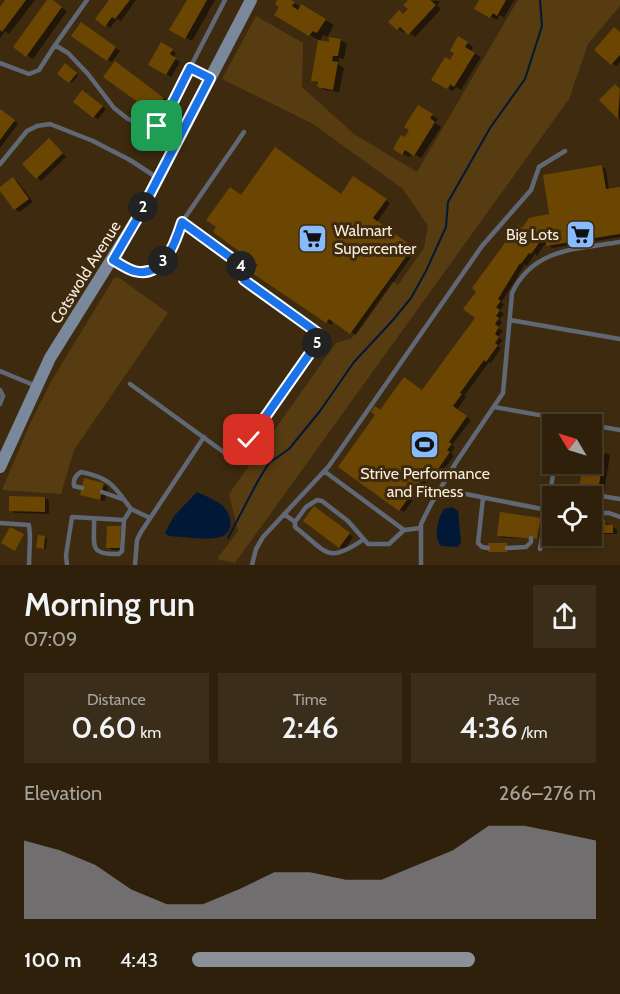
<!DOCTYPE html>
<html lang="en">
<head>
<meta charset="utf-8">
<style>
	:root { --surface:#2e200b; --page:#3a2d19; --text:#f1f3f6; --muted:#a7a39d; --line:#493e2c; --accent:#8c9099 }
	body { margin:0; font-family:Cabin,sans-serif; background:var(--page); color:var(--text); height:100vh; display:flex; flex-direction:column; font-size:22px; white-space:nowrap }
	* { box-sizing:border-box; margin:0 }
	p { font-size:20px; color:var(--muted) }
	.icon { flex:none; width:33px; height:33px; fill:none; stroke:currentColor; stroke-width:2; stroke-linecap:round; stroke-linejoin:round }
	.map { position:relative; height:565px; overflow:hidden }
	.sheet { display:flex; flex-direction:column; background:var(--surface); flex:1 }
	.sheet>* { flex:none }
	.needle { width:39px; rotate:308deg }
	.fabs { position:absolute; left:542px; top:414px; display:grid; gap:12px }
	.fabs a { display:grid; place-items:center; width:60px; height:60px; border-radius:0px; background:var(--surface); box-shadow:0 3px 9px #0003,0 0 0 2px var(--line); font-size:30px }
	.pin { position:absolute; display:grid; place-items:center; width:51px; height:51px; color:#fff; margin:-26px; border-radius:12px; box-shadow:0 3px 9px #0006 }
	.km { position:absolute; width:30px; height:30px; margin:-15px; border-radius:50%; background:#222; color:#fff; font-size:16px; line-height:30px; text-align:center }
	.round { display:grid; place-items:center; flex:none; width:63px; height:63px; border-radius:0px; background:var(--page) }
	.summary { display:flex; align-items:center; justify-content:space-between; height:102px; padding:0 24px }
	h1 { font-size:33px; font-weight:600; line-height:45px }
	.figures { display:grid; grid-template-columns:repeat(3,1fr); gap:9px; height:102px; padding:6px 24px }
	.figures div { display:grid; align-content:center; border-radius:0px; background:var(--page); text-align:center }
	.figures b { font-size:30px; font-weight:600 }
	.figures small { font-size:16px; font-weight:400 }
	.figures p { font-size:16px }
	.chart { height:168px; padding:12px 24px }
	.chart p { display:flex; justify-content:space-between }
	.chart svg { width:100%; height:108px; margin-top:6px; fill:var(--accent); opacity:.7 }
	ul { padding:0 24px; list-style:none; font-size:20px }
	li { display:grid; grid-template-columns:96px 72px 1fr; align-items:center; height:45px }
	li i { height:15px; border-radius:8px; background:var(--accent) }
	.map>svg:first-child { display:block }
</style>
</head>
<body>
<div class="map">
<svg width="620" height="565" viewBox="0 0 620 565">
	<rect width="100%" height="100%" fill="#3e2b0f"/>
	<path fill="#573c12" d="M518,0h102v6l-32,38 -19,55 -334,464 -18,-4 21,-28 -9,-37 107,-151 16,-5 40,-57 6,4 26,-37 4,-22 -25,-37 -90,-65 -91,-45 34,-63 47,27 -1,44 52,47 63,38z
		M118,277l50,36 -94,137 -13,44 -59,-4 27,-64 23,-46 62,-102z"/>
	<path fill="#011836" d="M197,492c8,4 19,8 26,14 10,10 12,30 -7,32 -15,2 -32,-1 -47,-2l-4,-3 9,-17z
		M452,507l6,4 3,32 -4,4 -16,-1c-8,-9 -4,-26 3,-37z"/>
	<path fill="#0007" d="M7,0h28l-26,34 -4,-3 -5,7v-28z
		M49,0l18,11 -34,48 -6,-4z
		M111,0h25l-15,21 -4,-2 -7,9 -4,-3z
		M188,0h27l-23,41 -20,-11z
		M279,0h9l46,25 -7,12 -4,-2 -3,6 -44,-26 5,-9z
		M410,0l30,1 -3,4 4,4 -26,28 -9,-6 -2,2 -6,-4 6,-14 6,-6z
		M481,0h33l-10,18 -4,-3 -3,5 -21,-11z
		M86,27l34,24 -8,11 -5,-2z
		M620,32v30l-3,4 -5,-2z
		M459,38l14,9 -2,4 10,6 -20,33 -5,-3 -3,4 -4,-2 6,-10 -4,-17 5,-9z
		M340,40l7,4 -3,15 -5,-1 -1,6 6,4 -5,24 -14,-2 -12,-10 17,-36z
		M162,45l14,8 -3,5 7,4 -9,15 -21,-13z
		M68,67l10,8 -6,8 -2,-1z
		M121,67l49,35 -10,14 -55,-39z
		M615,86l5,3v30l-19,-19z
		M87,94l19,15 -8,10 -4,-2z
		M418,107l20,12 -3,4 6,4 -20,31 -9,-5 -3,4 -14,-8 11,-10z
		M0,110l18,14 -18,24z
		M53,143l13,14 -25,24 -17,-17z
		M601,166l5,3 3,21 11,-2v49l-68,11 -4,-4 -4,1 -7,11 -2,-2 -8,12 -2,-2 -24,39 3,1 -4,7 4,3 -5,6 3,2 -4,6 5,3 -5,6 5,3 -5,6 3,2 -10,15 -2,-1 -25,34 2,1 -9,13 14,10 -19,25 3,2 -4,6 3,3 -13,17 -3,-2 -4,6 -3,-1 -27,36 -4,-2 -20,-99 43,-19 54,-74 45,-88 29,-15z
		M13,179l5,3 15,20 -14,10 -4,-3z
		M358,181l32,22 -13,19 39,28 -60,85 -22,-14 -3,4 -4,-3 -67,-58 -18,-68 99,-1z
		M591,449l13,3 6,3 -6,37 -17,-3 -6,-3 4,-22h6z
		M103,484l5,3 -3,14 -23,-6z
		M45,498l4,3v13l-34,-1 -5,-3z
		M319,511l34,26 -9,13 -39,-29z
		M541,520l-3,18h-35l-4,-2z
		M605,521l5,5 7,3v5h-26v-12z
		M120,528l5,2 -1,20h-12l-4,-3z
		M45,537l2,2 -1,10h-6l-2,-2z"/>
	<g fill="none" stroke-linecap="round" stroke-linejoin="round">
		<path stroke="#011836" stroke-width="2" d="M228,538l31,-59 10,-16 20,-14 31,-38 34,-49 39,-42 18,-22 15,-27 20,-44 2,-25 42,-74 35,-49 17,-53 -2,-26"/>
	</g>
	<path fill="#6b4603" d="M5,0h21l-24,32 -2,-2v-23z
		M47,0h6l9,7 -36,50 -13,-10z
		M109,0h21l-15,19 -3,-2 -7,10 -10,-8z
		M187,0h20l-22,39 -16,-9z
		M277,0h14l4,2 -3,4 6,4 3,-6 25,15 -9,14 -4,-2 -4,5 -35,-21 5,-8 -4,-3z
		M408,0h22l6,5 -28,30 -8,-8 -3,3 -9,-8 11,-12 4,4 5,-5 -5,-4z
		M479,0h27l-9,16 -4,-3 -3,5 -16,-9z
		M81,22l35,25 -9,14 -36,-25z
		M614,27l6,5v23l-9,10 -17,-15z
		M458,36l10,6 -3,5 10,6 -21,34 -4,-3 -3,5 -16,-9 14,-23 5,3 4,-7 -4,-2z
		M329,37l12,2 -3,17h-5l-1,5 6,1 -5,28 -16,-3 1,-5 -7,-1 7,-41 11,2z
		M161,42l12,7 -3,5 6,4 -10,17 -18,-10z
		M115,61l49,37 -11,15 -50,-36z
		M65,63l12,10 -8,10 -12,-9z
		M615,84l5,5 -2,30 -19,-19z
		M82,90l21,16 -10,12 -20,-16z
		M418,105l15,9 -3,4 5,4 -21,34 -9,-6 -3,5 -9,-6 8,-14 4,2 4,-7 -5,-3z
		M0,109l15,11 -15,20z
		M49,138l14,15 -27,26 -14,-15z
		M275,147l66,47 12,-18 34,23 -14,19 40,29 -63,87 -21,-15 -3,4 -74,-50 6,-8 -45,-33 3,-5 -10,-7 24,-33 11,8z
		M602,165l4,24 14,-2v47l-74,12v-4l-7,1 -8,11 -2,-1 -8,11 -1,-1 -22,36 3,2 -5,6 4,3 -4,6 3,2 -4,6 4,3 -4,7 4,3 -4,6 3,2 -12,17 -2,-2 -24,33 2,1 -9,12 14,10 -18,26 3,2 -5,6 3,2 -14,20 -3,-2 -4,6 -3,-2 -27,37 -61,-44 37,-52 -4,-3 4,-6 5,4 24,-33 18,13 53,-72 -12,-9 13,-17 -4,-4 46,-63 4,3 7,-10 20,-4 -6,-39z
		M13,177l16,22 -15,11 -14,-19v-4z
		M591,448l14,2 -7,40 -19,-4 5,-22h7z
		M84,478l20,5 -4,17 -20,-5z
		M9,496l36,1v15l-36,-1z
		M314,506l36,27 -11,15 -36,-27z
		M500,512l41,6 -4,21 -40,-3z
		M591,520h14l1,5h7v8h-22z
		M107,526h14l-1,22h-14z
		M10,527l14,7 -9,17 -14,-8z
		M38,535l7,1 -1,13 -8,-1z
		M488,543h19v9h-19z"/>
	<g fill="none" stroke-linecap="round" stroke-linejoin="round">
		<path stroke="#5f6874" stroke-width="4.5" d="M55,45l32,-45
			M0,63l29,11 10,-4 16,-25 13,8 20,21 26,34 14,11 22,9 7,-2 6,-6 62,-120
			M190,68l18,9
			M0,164l27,-33 10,-5 13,-2 43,17 37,19 26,17
			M182,222l62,-90
			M113,260c7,4 14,9 21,11 30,9 41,-27 48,-49l59,43 3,15 78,56 -86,125 -106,-77
			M510,320l110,19
			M0,371l36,15
			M0,390l3,6 -3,8
			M494,407l96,17
			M591,425l29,5
			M324,471l80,59 17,-2
			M82,488l-8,-2c-1,-6 2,-11 7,-14 30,6 33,14 50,37
			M551,488l69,11
			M440,489l112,22
			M102,492l20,7
			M483,498l-5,45 4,4 6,1
			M591,513h18l11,4
			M284,514l11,8 11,-15 11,-7 5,1 26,20 20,23h21l15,-14
			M94,518c1,27 -7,37 25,36l3,-3 2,-31
			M295,522v5c32,25 32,38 69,12
			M0,523l29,2 1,11 -1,29
			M507,548l19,-1 5,-5v-4
			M540,549l15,-85
			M67,565l-1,-10 6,-38 52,3 7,-11 19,9
			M135,565l2,-25 4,-8 63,-95
			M252,565l4,-16 7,-12 66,-71 153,-220 49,-56 8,-23 26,-16
			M421,565v-41l10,-20 26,-43 46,-68 9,-100c21,-45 65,-44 108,-51"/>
		<path stroke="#79889b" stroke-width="12" d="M0,467l50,-109 88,-141 113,-217"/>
	</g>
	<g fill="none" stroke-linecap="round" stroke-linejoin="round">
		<defs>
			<path id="route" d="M157,126l7,-6 26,-52 20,10 -72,139 -25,43c7,4 14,9 21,11 29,8 41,-27 48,-49l59,43 3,15 78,56 -73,104"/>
		</defs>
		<use href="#route" stroke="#fff" stroke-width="12"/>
		<use href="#route" stroke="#1a73e8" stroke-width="8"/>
	</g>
	<defs>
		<symbol id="supermarket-square" viewBox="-11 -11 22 22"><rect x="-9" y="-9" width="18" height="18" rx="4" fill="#87bbfb" stroke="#3e2b0f"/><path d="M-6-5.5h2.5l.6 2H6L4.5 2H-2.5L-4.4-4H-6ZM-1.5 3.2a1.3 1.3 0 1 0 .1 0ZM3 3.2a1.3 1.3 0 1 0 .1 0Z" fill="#111"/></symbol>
		<symbol id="stadium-square" viewBox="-11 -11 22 22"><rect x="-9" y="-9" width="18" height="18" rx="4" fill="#87bbfb" stroke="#3e2b0f"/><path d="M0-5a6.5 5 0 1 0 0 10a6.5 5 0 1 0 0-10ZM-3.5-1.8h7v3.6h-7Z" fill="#111"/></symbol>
	</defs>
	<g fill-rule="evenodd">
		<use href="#supermarket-square" x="564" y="218" width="33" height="33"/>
		<use href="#supermarket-square" x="296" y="222" width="33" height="33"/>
		<use href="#stadium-square" x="408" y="428" width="33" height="33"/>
	</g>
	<g text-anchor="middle" stroke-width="6" stroke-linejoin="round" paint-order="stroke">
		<g font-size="16" fill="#f8ecdc" stroke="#3e2b0f" text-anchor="start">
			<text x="334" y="236">Walmart<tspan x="334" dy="18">Supercenter</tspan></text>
			<text x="559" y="240" text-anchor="end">Big Lots</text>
			<text x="425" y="479" text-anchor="middle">Strive Performance<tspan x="425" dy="18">and Fitness</tspan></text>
		</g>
		<g font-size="16" fill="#f8ecdc" stroke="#3e2b0f">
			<text transform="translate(85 272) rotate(-58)" y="6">Cotswold Avenue</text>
		</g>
	</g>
</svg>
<div class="fabs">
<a><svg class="needle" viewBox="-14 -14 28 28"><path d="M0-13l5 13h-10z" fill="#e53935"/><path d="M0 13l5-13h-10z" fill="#a7a39d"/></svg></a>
<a><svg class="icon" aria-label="locate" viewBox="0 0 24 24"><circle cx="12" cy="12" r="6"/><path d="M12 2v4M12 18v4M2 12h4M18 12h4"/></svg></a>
</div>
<div class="pin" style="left:157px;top:126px;background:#1e9e55"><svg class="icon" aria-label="arrive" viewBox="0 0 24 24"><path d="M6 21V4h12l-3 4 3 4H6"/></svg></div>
<div class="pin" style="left:249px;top:440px;background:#d93025"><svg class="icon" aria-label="check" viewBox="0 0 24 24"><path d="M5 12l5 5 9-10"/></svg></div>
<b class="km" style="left:143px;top:207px">2</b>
<b class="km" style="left:163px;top:261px">3</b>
<b class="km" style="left:241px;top:266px">4</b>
<b class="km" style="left:317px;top:343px">5</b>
</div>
<section class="sheet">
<div class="summary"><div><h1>Morning run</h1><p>07:09</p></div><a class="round"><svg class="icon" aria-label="share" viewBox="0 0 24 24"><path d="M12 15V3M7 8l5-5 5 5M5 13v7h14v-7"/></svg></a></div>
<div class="figures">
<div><p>Distance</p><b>0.60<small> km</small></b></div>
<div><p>Time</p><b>2:46</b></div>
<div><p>Pace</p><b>4:36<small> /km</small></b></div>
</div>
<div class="chart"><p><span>Elevation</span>266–276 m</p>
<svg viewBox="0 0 160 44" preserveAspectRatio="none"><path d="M0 44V12L10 16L20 22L30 32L40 38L50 38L60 32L70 25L80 25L90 28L100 28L110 22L120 16L130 6L140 6L150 9L160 12V44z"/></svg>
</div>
<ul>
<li><b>100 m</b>4:43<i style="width:70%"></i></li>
</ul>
</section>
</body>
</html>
